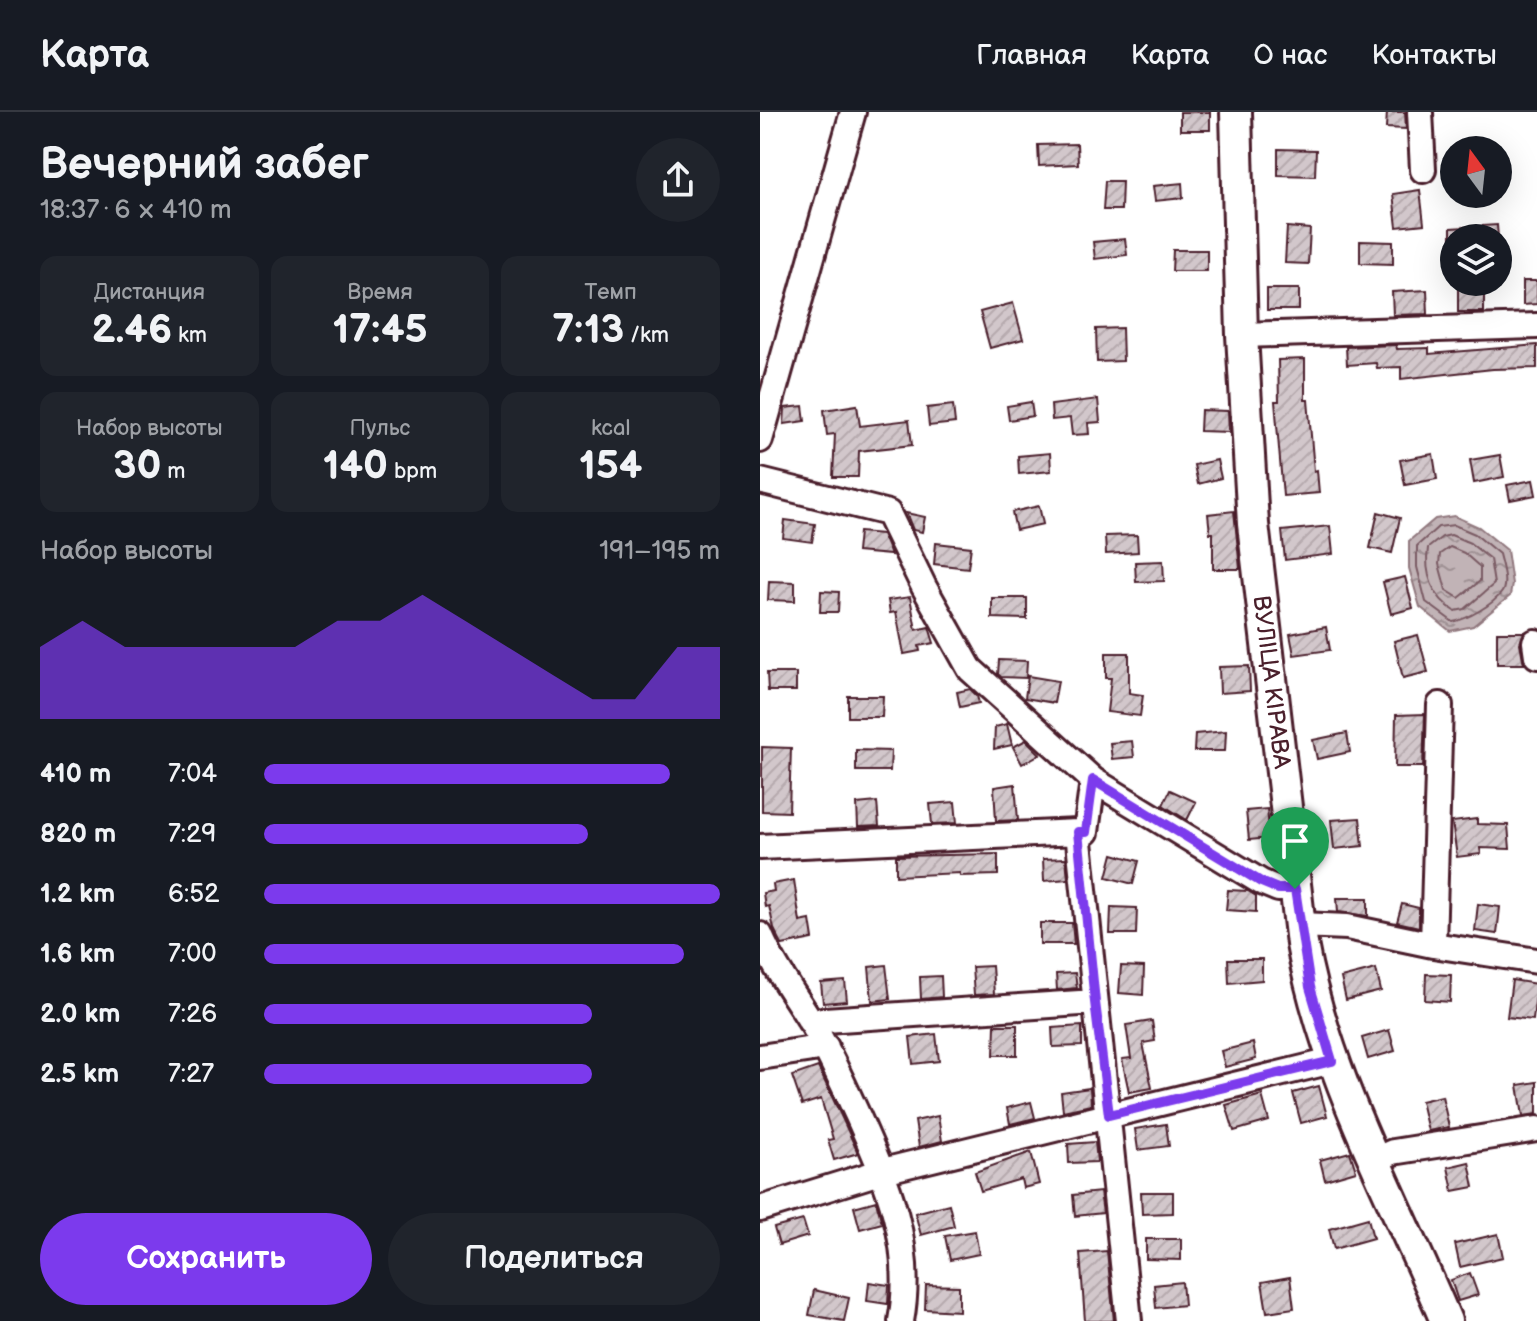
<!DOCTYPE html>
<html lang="ru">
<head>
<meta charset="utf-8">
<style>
	:root { --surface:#171b24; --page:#20242c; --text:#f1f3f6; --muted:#9ea1a6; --line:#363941; --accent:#7c3aed }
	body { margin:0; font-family:"Balsamiq Sans",sans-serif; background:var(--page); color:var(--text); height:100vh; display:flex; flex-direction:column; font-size:30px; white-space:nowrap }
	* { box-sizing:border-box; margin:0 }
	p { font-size:26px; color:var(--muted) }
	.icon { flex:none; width:44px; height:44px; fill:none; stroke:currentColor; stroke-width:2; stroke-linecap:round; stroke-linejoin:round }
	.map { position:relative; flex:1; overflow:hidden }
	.details { display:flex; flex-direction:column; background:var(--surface); width:760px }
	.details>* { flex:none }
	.needle { width:52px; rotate:345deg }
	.fabs { position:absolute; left:680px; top:24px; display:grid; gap:16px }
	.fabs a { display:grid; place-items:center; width:72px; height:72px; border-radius:50%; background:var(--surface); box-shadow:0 8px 32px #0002; font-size:40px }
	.pin { position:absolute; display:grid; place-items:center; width:68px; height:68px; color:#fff; margin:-82px -34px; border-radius:50% 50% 50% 0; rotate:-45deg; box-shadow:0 0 8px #0007 }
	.pin .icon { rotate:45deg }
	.round { display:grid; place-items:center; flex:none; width:84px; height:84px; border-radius:42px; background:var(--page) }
	.overview { display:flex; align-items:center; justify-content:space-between; height:136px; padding:0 40px }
	h1 { font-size:44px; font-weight:700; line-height:60px }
	.metrics { display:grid; grid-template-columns:repeat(3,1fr); gap:12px; height:136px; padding:8px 40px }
	.metrics div { display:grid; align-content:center; border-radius:16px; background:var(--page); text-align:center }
	.metrics b { font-size:40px; font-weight:700 }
	.metrics small { font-size:22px; font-weight:400 }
	.metrics p { font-size:22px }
	.chart { height:224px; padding:16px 40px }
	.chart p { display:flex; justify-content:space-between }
	.chart svg { width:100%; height:144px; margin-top:8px; fill:var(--accent); opacity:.7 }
	.cta { display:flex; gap:16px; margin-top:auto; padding:16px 40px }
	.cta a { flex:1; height:92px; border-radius:48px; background:var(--accent); color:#fff; font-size:32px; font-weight:700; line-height:92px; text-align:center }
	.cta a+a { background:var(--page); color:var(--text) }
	ul { padding:0 40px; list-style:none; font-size:26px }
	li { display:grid; grid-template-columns:128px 96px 1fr; align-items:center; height:60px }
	li i { height:20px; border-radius:10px; background:var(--accent) }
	header { display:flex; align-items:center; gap:48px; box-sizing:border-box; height:112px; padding:0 40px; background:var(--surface); border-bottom:2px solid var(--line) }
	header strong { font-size:38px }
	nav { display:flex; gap:44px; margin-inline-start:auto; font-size:28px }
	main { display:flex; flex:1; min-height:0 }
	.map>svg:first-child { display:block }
</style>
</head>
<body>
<header>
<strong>Карта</strong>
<nav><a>Главная</a><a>Карта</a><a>О нас</a><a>Контакты</a></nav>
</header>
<main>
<section class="details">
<div class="overview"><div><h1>Вечерний забег</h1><p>18:37 · 6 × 410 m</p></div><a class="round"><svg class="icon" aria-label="share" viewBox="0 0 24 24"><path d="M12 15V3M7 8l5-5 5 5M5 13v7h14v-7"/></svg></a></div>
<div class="metrics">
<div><p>Дистанция</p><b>2.46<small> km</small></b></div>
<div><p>Время</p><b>17:45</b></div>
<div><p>Темп</p><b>7:13<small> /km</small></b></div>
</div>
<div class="metrics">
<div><p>Набор высоты</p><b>30<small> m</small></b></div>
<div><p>Пульс</p><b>140<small> bpm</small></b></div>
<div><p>kcal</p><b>154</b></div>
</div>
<div class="chart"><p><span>Набор высоты</span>191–195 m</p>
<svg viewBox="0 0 160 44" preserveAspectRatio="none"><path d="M0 44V22L10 14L20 22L30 22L40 22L50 22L60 22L70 14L80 14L90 6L100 14L110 22L120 30L130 38L140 38L150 22L160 22V44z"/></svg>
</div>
<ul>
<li><b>410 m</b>7:04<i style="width:89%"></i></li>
<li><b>820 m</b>7:29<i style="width:71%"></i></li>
<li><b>1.2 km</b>6:52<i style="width:100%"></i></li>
<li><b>1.6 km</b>7:00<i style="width:92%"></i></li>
<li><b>2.0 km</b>7:26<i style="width:72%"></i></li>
<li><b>2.5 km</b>7:27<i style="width:72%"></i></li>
</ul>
<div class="cta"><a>Сохранить</a><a>Поделиться</a></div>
</section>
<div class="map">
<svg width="777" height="1209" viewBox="0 0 777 1209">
	<defs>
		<pattern id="water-ripples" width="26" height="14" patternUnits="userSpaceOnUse" patternTransform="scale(2)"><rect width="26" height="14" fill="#c1b3b6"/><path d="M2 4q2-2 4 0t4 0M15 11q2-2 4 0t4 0" fill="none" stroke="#9f9194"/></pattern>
		<pattern id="building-hatch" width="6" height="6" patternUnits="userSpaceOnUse" patternTransform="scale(2)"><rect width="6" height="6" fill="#d2c7cb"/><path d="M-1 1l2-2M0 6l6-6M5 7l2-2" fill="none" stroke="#b6aaae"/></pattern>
	</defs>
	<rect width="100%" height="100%" fill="#fff"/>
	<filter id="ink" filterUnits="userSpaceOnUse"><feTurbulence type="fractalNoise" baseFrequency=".0125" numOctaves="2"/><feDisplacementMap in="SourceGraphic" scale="16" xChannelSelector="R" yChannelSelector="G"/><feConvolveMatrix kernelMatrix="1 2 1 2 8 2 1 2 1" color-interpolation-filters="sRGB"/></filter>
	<g filter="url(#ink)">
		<path fill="url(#water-ripples)" stroke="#91787e" stroke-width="2" d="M694,404l25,11 28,23 5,34 -2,12 -37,30 -23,5 -30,-24 -11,-39v-27l26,-22z"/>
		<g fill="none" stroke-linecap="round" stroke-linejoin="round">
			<path stroke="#7a5a63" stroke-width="2" d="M694,413l21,9 24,20c2,9 9,29 3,38 -9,13 -35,27 -49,30l-27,-20 -9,-35v-21l21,-19z
				M691,423l19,8 20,16 4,25 -29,25 -10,2c-22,-13 -31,-37 -27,-63l14,-11z
				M690,435l14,6 16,14v14l-21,17 -13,-8 -7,-26 1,-10z"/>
		</g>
		<path fill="url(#building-hatch)" stroke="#4a1f2b" stroke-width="2" d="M420,0h30v18h-30z
			M627,0h18l1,17 -20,-1z
			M317,32l1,20 -39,2 -1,-21z
			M518,37l38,1 -1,26 -37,-1z
			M345,69h17l-1,29h-18z
			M422,71l1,15 -28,3 -2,-15z
			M660,78l4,34 -27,3 -4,-33z
			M737,113l1,13h-47v-10z
			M527,115l23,2 -2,35 -23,-1z
			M365,127l2,16 -32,4 -2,-17z
			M600,129l33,1v22l-33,-1z
			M413,138h34v21h-35z
			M763,169h14v23l-14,1z
			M698,173h26v27h-26z
			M507,177h32v21h-32z
			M667,178l1,24 -35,1 -1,-23z
			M253,191l10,36 -33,9 -10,-36z
			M362,216l1,33 -26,1 -1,-33z
			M636,233l1,4 32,-1v6l108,-9v23l-44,1 -92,10v-12l-24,1 -1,-5 -29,2 -1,-18z
			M545,247v41h3l6,71 3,-1 2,23 -36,3 -8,-95h4l-1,-41z
			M338,287l2,23 -12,1 1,11 -17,1 -2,-17 -18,2 -1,-15z
			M271,290l2,14 -24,4 -2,-14z
			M97,293l3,21 49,-6 3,25 -53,6 -1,26h-25l2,-43 -8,1 -3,-25z
			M193,293l2,18 -26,3 -2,-18z
			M43,294l2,15 -21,3 1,-16z
			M441,298l27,1 1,21 -29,-1z
			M290,341l1,18 -32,3 -1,-18z
			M673,342l4,25 -32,6 -5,-25z
			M740,343l4,22 -30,6 -4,-23z
			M457,348l4,18 -23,6 -4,-19z
			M773,368l3,15 -26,5 -3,-15z
			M279,394l4,18 -27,6 -4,-18z
			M474,399l6,58h-27v-36h-3l-2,-19z
			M618,400l22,6 -8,35 -22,-5z
			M146,401l19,4 -3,15 -9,-2z
			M25,408l30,4 -3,18 -29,-4z
			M570,414l3,28 -48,6 -3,-29z
			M99,420l23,2 9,21 -34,-3z
			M377,423l1,17 -32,2 -1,-18z
			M176,431l35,4 -3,21 -34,-4z
			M403,449l1,20 -28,1 -1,-20z
			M645,465l8,31 -22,6 -8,-32z
			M9,469l26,1v19l-27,-1z
			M61,479l18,1 -1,20h-18z
			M150,485l6,33 13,-3 5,16 -15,3 1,5 -16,3 -8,-42 -6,1 -2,-13z
			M232,486h35v21l-35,-1z
			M566,515l4,23 -36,5 -4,-21z
			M737,520h27l-4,11 4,21h-27z
			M658,523l10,37 -25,6 -9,-37z
			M346,541h23v40l14,2 -3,21 -33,-4 4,-34h-5z
			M239,548l28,1 -1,17 -25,-1 -3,-3z
			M489,554l1,25 -30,2 -1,-26z
			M7,561h29v18h-28z
			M268,564l30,5 -4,22 -29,-5z
			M210,577l7,7 2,7 -19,4 -3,-15z
			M88,584h35l-1,21h-34z
			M665,602l-2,53h-28l1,-52z
			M247,612l5,21 -18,4 1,-22z
			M466,619l-1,20h-31l1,-17z
			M587,621l3,19 -33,7 -4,-19z
			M266,628l14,14 -18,10 -9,-17z
			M372,629l2,16 -22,2 -2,-16z
			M2,635l29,1 -2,64 -27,-1z
			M96,638l35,1 -1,20h-34z
			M255,672l3,36 -22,1 -2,-34z
			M410,678l26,12 -9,18 -24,-15z
			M117,690l2,24 -21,1 -1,-23z
			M195,690l2,21 -25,1 -2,-20z
			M507,697l3,29 -21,2 -3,-29z
			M600,706l3,28 -29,3 -3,-29z
			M717,707v5l31,1 2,24 -30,-1 1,6 -24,3 -5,-35z
			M238,742v21l-38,1v-3l-64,3v-20z
			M353,742l26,7 -6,23 -26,-7z
			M306,746l2,21 -24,2 -1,-22z
			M34,768l6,42 10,-2 3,19 -31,6 -8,-16 -5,-23 -4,1 -2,-14 11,-2 -1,-7z
			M468,778l20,1 8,5v16l-30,-2z
			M577,786h31v18l-30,-4z
			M642,792l17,4v19l-22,-5z
			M718,792l22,3 -3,27 -22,-3z
			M351,795l26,1 -1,26h-26z
			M280,811h32l2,21h-34z
			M468,847h34v21l-33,3z
			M126,853l4,34 -18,2 -3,-34z
			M232,854l2,28 -20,1 -2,-28z
			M361,854l23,1 -1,28 -24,-2z
			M616,857l5,22 -35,9 -5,-22z
			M315,861l2,15 -20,2 -1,-16z
			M666,862l25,1 -1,27 -25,-2z
			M181,864l1,21 -21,2 -1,-22z
			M752,868l25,4 -4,36 -26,-3z
			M85,869l2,20 -24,2 -2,-20z
			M392,909l3,20 -12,2 9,45 -23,4 -7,-33 9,-1 -5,-33z
			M235,913h22v30h-23z
			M322,914v20l-29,1 -1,-19z
			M629,918l6,21 -27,8 -6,-21z
			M176,922l3,27 -26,3 -3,-27z
			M493,931l3,16 -31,8 -4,-16z
			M58,955l25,53 15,33 -24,7 -6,-20 5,-1 -12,-40 -19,6 -10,-29z
			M777,970v32l-14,2 -5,-31z
			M559,974l8,30 -26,7 -8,-30z
			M330,976l1,17 -28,6 -2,-19z
			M502,983l7,26 -35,10 -8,-26z
			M682,984l7,31 -21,4 -7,-30z
			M271,990l4,16 -25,6 -3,-16z
			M178,1004l4,25 -23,6 -4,-26z
			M406,1012l3,22 -31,4 -3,-21z
			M335,1030l2,20 -28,1 -1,-19z
			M271,1040l8,32 -16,4 -2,-9 -40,12 -6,-19z
			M590,1040l6,19 -31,9 -5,-20z
			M709,1050l5,25 -21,4 -5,-24z
			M340,1080l3,21 -28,3 -2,-21z
			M381,1080h32v21l-31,1z
			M116,1089l6,22 -22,6 -6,-22z
			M189,1092l5,22 -33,9 -6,-22z
			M608,1106l5,20 -39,11 -5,-20z
			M43,1108l5,16 -29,9 -5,-17z
			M215,1119l4,23 -29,6 -5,-24z
			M738,1122l5,23 -43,10 -5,-23z
			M386,1127h35v21l-35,-1z
			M347,1139l7,70h-29l-5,-68z
			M710,1161l8,22 -20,6 -7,-21z
			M530,1165l4,31 -27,4 -5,-30z
			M109,1170l20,3 -1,19 -21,-3z
			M422,1170l2,23 -28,3 -2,-23z
			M166,1173l33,1v25l-34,-2z
			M54,1178l35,8 -5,23 -35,-6z"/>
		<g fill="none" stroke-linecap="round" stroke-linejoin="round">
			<defs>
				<path id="minor" d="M660,0l3,58
					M482,223l295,-9
					M0,328l93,-328
					M0,369l128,32 36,74 46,82 123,111 168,102 17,7h17
					M775,530l2,14
					M333,668l-7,52h-8l51,489
					M0,735l318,-15
					M540,813l47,2 86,18 104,16
					M0,823c14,33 35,60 53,90 17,29 30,59 44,89 30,67 58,132 44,207
					M673,833l7,-240
					M50,909l285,-19
					M0,945l66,-10
					M615,1048l18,-8 144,-23
					M0,1097l123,-38 449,-110"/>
				<path id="major" d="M476,0l6,223 11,189 49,420c24,133 92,253 144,377"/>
			</defs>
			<use href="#minor" stroke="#4a1f2b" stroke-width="30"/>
			<use href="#major" stroke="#4a1f2b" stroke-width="36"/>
			<use href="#minor" stroke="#fff" stroke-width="24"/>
			<use href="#major" stroke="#fff" stroke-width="30"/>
		</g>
	</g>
	<g fill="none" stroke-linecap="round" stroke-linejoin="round" filter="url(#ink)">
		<defs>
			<path id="route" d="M333,668l168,102 17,7h17l15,98 22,74 -223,54 -14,-113 -17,-170h8z"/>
		</defs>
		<use href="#route" stroke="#fff" stroke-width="16"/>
		<use href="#route" stroke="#7c3aed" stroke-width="10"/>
	</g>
	<g text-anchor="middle" stroke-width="6" stroke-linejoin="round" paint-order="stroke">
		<g font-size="24" fill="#4a1f2b" stroke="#fff">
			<text transform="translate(512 570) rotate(83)" y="8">ВУЛІЦА КІРАВА</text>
		</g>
	</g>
</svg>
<div class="fabs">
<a><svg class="needle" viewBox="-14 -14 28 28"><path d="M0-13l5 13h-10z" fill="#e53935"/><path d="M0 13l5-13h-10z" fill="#9ea1a6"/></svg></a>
<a><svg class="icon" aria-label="layers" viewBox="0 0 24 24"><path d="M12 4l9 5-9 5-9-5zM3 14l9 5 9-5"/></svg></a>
</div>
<div class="pin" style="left:535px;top:777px;background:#1e9e55"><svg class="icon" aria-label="arrive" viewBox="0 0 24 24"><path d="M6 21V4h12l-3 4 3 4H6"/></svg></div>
</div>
</main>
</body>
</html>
